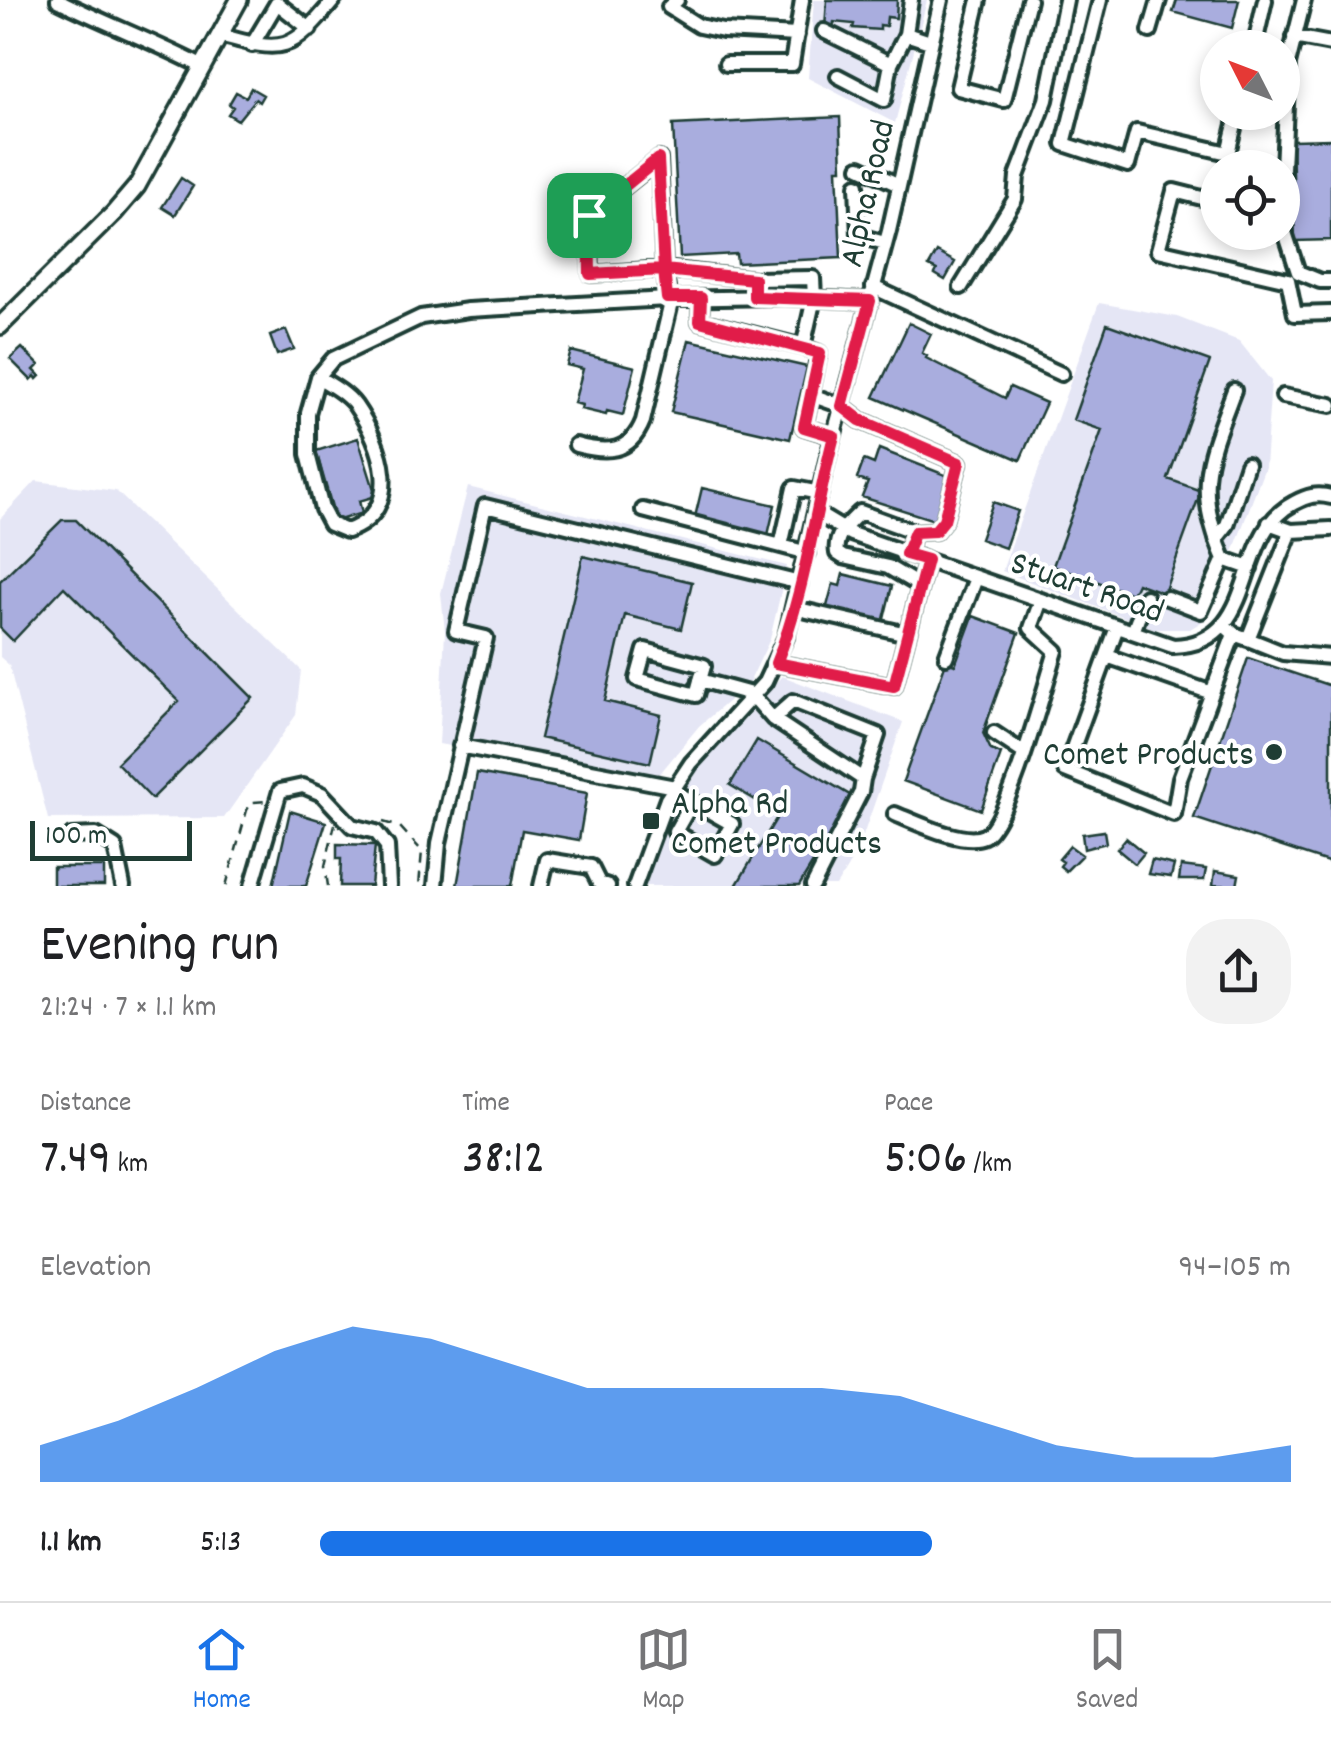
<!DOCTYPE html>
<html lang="en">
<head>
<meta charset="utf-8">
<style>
	:root { --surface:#fff; --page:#f2f2f2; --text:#202124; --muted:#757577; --line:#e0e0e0; --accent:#1a73e8 }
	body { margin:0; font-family:Dekko,sans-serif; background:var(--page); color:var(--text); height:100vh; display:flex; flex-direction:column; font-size:38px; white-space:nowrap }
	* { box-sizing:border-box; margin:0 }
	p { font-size:32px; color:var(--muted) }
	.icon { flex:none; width:55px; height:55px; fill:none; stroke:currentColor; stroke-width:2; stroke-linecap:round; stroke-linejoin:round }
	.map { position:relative; height:886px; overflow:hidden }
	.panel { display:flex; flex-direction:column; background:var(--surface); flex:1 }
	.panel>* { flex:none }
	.needle { width:65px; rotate:312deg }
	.controls { position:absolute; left:1200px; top:30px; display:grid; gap:20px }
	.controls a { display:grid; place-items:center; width:100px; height:100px; border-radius:50%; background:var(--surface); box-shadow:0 5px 15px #0003; font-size:50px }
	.scale { position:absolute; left:30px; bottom:25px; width:162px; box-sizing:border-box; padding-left:10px; border:5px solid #1f3d34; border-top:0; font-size:28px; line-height:35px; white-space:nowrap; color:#1f3d34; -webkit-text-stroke:8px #fff; paint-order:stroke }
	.pin { position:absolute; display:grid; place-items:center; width:85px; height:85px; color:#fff; margin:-42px; border-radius:20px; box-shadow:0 5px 15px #0006 }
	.round { display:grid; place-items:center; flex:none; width:105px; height:105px; border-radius:40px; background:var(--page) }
	.head { display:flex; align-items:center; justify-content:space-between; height:170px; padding:0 40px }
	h1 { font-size:55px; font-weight:600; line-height:75px }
	.metrics { display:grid; grid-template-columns:repeat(3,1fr); gap:15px; height:170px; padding:10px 40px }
	.metrics div { display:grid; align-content:center }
	.metrics b { font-size:50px; font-weight:600 }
	.metrics small { font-size:28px; font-weight:400 }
	.metrics p { font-size:28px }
	.chart { height:280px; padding:20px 40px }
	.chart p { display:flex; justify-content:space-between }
	.chart svg { width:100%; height:180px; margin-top:10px; fill:var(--accent); opacity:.7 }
	ul { padding:0 40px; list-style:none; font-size:32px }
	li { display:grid; grid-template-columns:160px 120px 1fr; align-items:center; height:75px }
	li i { height:25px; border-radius:12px; background:var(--accent) }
	.tabs { display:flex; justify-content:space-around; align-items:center; height:140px; border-top:2px solid var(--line); background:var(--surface); font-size:28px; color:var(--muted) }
	.tabs a { display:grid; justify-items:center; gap:5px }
	.tabs .current { color:var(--accent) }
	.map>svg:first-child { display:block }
</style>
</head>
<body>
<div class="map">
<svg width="1331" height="886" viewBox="0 0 1331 886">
	<rect width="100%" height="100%" fill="#fff"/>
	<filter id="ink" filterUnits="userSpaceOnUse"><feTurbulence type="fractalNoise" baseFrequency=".01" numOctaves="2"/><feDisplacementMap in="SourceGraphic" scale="20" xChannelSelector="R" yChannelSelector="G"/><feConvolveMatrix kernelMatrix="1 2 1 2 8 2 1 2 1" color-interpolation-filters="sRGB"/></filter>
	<g filter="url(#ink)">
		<path fill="#e5e6f5" d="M814,0h113l-32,123 -87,-45z
			M1099,303l78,14 62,24 32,40 -6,86 -57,151 -18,11h-35l-153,-58z
			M36,481l80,10 185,179 -5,45 -72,103 -176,1 -39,-154 -9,-8v-138z
			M468,487l319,79 -17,73 -21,44 -50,43 -47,57 -213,-39 6,-112 -4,-39z
			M782,676l121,46 -45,128 -22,36h-193l26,-78 19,-30z"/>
		<path fill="#a9adde" stroke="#1f3d34" stroke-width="2.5" d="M827,0h70l-1,18 -9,-1 -1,9 -6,-1v5l-27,-2 1,-4 -20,-2 -1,7 -8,-1z
			M1177,0h62l-7,28 -59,-16z
			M251,88l12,7 -4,7 -4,-3 -17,21 -10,-6 5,-7 -4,-3 7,-12 10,5z
			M840,117l2,52h-5l4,89 -104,5 -1,-9 -56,3 -7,-132z
			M1331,139v101l-36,1 -3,-101z
			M181,178l12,8 -18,29 -13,-8z
			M937,252l18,10 -10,18 -10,-6 2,-4 -8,-4z
			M909,323l22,11 -9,19 5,3 -1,2 79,40 5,-11 36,16 -26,57 -146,-63z
			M1107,324l103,37 -42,118 33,12 -37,102 -27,-10 -5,11 -79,-28 49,-136 -29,-10z
			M286,330l8,19 -17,6 -7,-19z
			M689,340l118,27 -17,72 -119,-27z
			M22,348l17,17 -5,5 6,6 -3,3 -2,-3 -4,4 -21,-21z
			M571,351l64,16 -12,48 -16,-4 -1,4 -25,-6 1,-4 -8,-2 9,-34 -16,-4z
			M358,438l18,58 -17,5 3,12 -26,8 -20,-70z
			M879,449l74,29 -16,43 -75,-24 6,-15 -11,-3 7,-19 10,4z
			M702,488l73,17 -7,30 -73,-18z
			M993,502l25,9 -13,37 -25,-9z
			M62,520h14l177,178 -101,101 -35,-36 62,-62 -115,-114 -51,54 -13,-13v-47z
			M583,556l109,26 -11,47 -56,-14 -20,86 56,14 -11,48 -110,-25z
			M843,574l49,12 -9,37 -57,-13 7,-26 7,2z
			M973,616l46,17 -36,100 8,17 10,4 -20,56 -78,-29 43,-119 9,3z
			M1248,658l83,28v177l-137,-45z
			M757,740l96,57 -54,89h-63l43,-72 -49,-29z
			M477,773l110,20 -8,47 -57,-10 -10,56h-55z
			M290,811l36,11 -20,64h-33z
			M1104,831l2,12 -22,6 -2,-15z
			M1126,838l18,15 -9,11 -18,-15z
			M337,844l38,1 -4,41h-31l1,-27h-4z
			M1070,846l12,9 -16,16 -6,-5 3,-4 -4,-3z
			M1152,860l22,5 -3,12 -23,-3z
			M1181,866l25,3 -2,11h-25z
			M53,867h51v19h-51z
			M1215,871l24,4 -2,11 -24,-1z"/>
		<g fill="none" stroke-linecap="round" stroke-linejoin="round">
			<defs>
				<path id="minor" d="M58,0c48,24 97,42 145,67
					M677,0l-8,7 30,19 24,5 74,4
					M911,0l-5,34 24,8
					M979,0l-21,88 46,12 25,-100
					M1100,0l-36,144 64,21 9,-33 91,21 10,-41
					M824,31l67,33
					M1150,31l9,-31
					M220,35c65,19 71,16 114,-35
					M1294,37l37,7
					M252,45l25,-42 33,26
					M1254,48l11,-48
					M726,64h66l10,-64
					M838,76l46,24 7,-36 15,-30
					M659,159l-70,56 2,59 73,-5 90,10 59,-1 1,20 -11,49 -103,-26 1,-23
					M860,167l39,18
					M857,185l2,51 26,7
					M1282,189l6,-125 16,-64
					M1218,202l-44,-11 -16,59 130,30 7,34 36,-1
					M1282,223l16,49 22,9h11
					M873,287l188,87
					M961,287l54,-88 2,-23 29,-76 20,-100
					M803,347l16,6 -15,74 29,9
					M318,377c13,8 28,16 37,28 27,39 51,105 -8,126l-17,-7 -8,-15 -14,-55v-41l10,-36 15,-18 88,-42 47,-7 199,-11 113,-2 90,4
					M811,395l31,11 18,14 99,43 -15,57 -9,11 -20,1
					M1283,396l48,9
					M576,445c30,8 54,9 67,-24l27,-114 -6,-38 -5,-110
					M643,510l165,43
					M816,513l35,21 322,112c89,-2 58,-111 121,-143 13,-7 23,-10 37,-6
					M1291,531l40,-2
					M1216,539l11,-14 20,-61
					M781,546l13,-58 26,5
					M906,554l9,-22 -55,-20c-12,12 -26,23 -23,41l6,4 45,10 32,19
					M1224,559c-31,-73 -16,-100 10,-169
					M1167,598l34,13 23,-52 26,9
					M794,608l113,26
					M1117,627l-52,143 109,44 6,-36 54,-144 -10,-9
					M1133,632l13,-35
					M1234,634l14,5 43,-108 -22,-8
					M1248,639l35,14 48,4
					M645,650l59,16 -8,29 -59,-16z
					M1107,656l105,37
					M946,657l30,-79
					M776,663l118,23 33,-126
					M700,680l51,14 22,25 90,60 -2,13 -48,94
					M773,719l20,-18 85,34 -15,44
					M994,733l30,20
					M460,746l215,41
					M672,790l60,34 -17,31 -40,-23 17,-30
					M895,814c20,8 69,32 89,22 24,-11 62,-154 72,-185l-25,-23 10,-28
					M71,836l25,-1 19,12 8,39
					M252,886l28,-95 23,-5 19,8 30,32 24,6 11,14 2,40
					M435,886l4,-43 47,-205 -30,-7 29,-125 315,77
					M541,886l6,-26 44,7 8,16 9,3
					M635,886l32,-87 24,-36 74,-81 21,-45 43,-185 60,-221 52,-231"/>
				<path id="major" d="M0,326l114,-113 23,-27 102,-186"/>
			</defs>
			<use href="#minor" stroke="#1f3d34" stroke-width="20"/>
			<use href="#major" stroke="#1f3d34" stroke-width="22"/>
			<path stroke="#1f3d34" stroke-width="2.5" stroke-dasharray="10 8" stroke-linecap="butt" d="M383,822l17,5 22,24 -3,35
				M226,886l21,-76 5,-8 15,-1
				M328,886l-3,-20 10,-42"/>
			<use href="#minor" stroke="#fff" stroke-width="12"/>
			<use href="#major" stroke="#fff" stroke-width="15"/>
		</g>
	</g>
	<g fill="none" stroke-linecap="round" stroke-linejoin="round" filter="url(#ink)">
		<defs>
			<path id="route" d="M589,215l1,59 74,-4 3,28h34l-1,23 120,32 -16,74 30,9c-20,75 -28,155 -58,227l118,23 33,-126 -21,-6 9,-22 20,-1 9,-11 15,-57 -99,-43 -18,-14 28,-105 -116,-4v-18l-90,-9 -6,-111 -69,56"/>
		</defs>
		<use href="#route" stroke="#fff" stroke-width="20"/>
		<use href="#route" stroke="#e11d48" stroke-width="12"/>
	</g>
	<g fill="#1f3d34" stroke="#fff" stroke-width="4">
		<circle cx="1274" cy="752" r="10"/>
		<rect x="641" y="811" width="20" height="20" rx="5"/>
	</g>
	<g text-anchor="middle" stroke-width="8" stroke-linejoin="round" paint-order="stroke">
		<g font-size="35" fill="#1f3d34" stroke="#fff">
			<text transform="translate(865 193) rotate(-77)" y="12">Alpha Road</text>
			<text transform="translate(1088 585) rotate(19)" y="12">Stuart Road</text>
		</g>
		<g font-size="35" fill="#1f3d34" stroke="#fff" text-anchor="end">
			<text x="1254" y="764">Comet Products</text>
			<text x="671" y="813" text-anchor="start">Alpha Rd<tspan x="671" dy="40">Comet Products</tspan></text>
		</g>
	</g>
</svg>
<div class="controls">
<a><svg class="needle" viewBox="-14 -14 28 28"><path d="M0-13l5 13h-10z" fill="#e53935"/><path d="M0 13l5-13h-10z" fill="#757577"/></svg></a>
<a><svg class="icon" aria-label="locate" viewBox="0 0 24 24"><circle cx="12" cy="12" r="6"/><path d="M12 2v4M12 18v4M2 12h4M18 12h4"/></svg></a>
</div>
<div class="scale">100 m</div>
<div class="pin" style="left:589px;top:215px;background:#1e9e55"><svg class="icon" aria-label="arrive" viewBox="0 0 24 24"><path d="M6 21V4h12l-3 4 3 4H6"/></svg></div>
</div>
<section class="panel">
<div class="head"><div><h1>Evening run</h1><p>21:24 · 7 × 1.1 km</p></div><a class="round"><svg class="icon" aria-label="share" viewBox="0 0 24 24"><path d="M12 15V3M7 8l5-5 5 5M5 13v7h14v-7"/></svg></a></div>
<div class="metrics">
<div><p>Distance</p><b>7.49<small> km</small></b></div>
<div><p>Time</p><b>38:12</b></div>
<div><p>Pace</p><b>5:06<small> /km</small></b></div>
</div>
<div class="chart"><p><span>Elevation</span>94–105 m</p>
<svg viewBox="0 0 160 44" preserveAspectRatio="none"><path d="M0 44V35L10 29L20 21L30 12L40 6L50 9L60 15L70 21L80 21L90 21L100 21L110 23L120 29L130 35L140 38L150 38L160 35V44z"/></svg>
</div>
<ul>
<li><b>1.1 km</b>5:13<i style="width:63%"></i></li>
</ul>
</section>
<nav class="tabs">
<a class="current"><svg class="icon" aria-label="home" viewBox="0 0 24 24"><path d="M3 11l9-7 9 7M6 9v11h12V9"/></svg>Home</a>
<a><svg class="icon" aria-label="map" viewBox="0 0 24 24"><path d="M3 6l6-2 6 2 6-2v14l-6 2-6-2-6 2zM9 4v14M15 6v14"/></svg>Map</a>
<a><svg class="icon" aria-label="saved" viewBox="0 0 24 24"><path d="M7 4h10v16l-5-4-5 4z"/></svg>Saved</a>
</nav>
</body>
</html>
